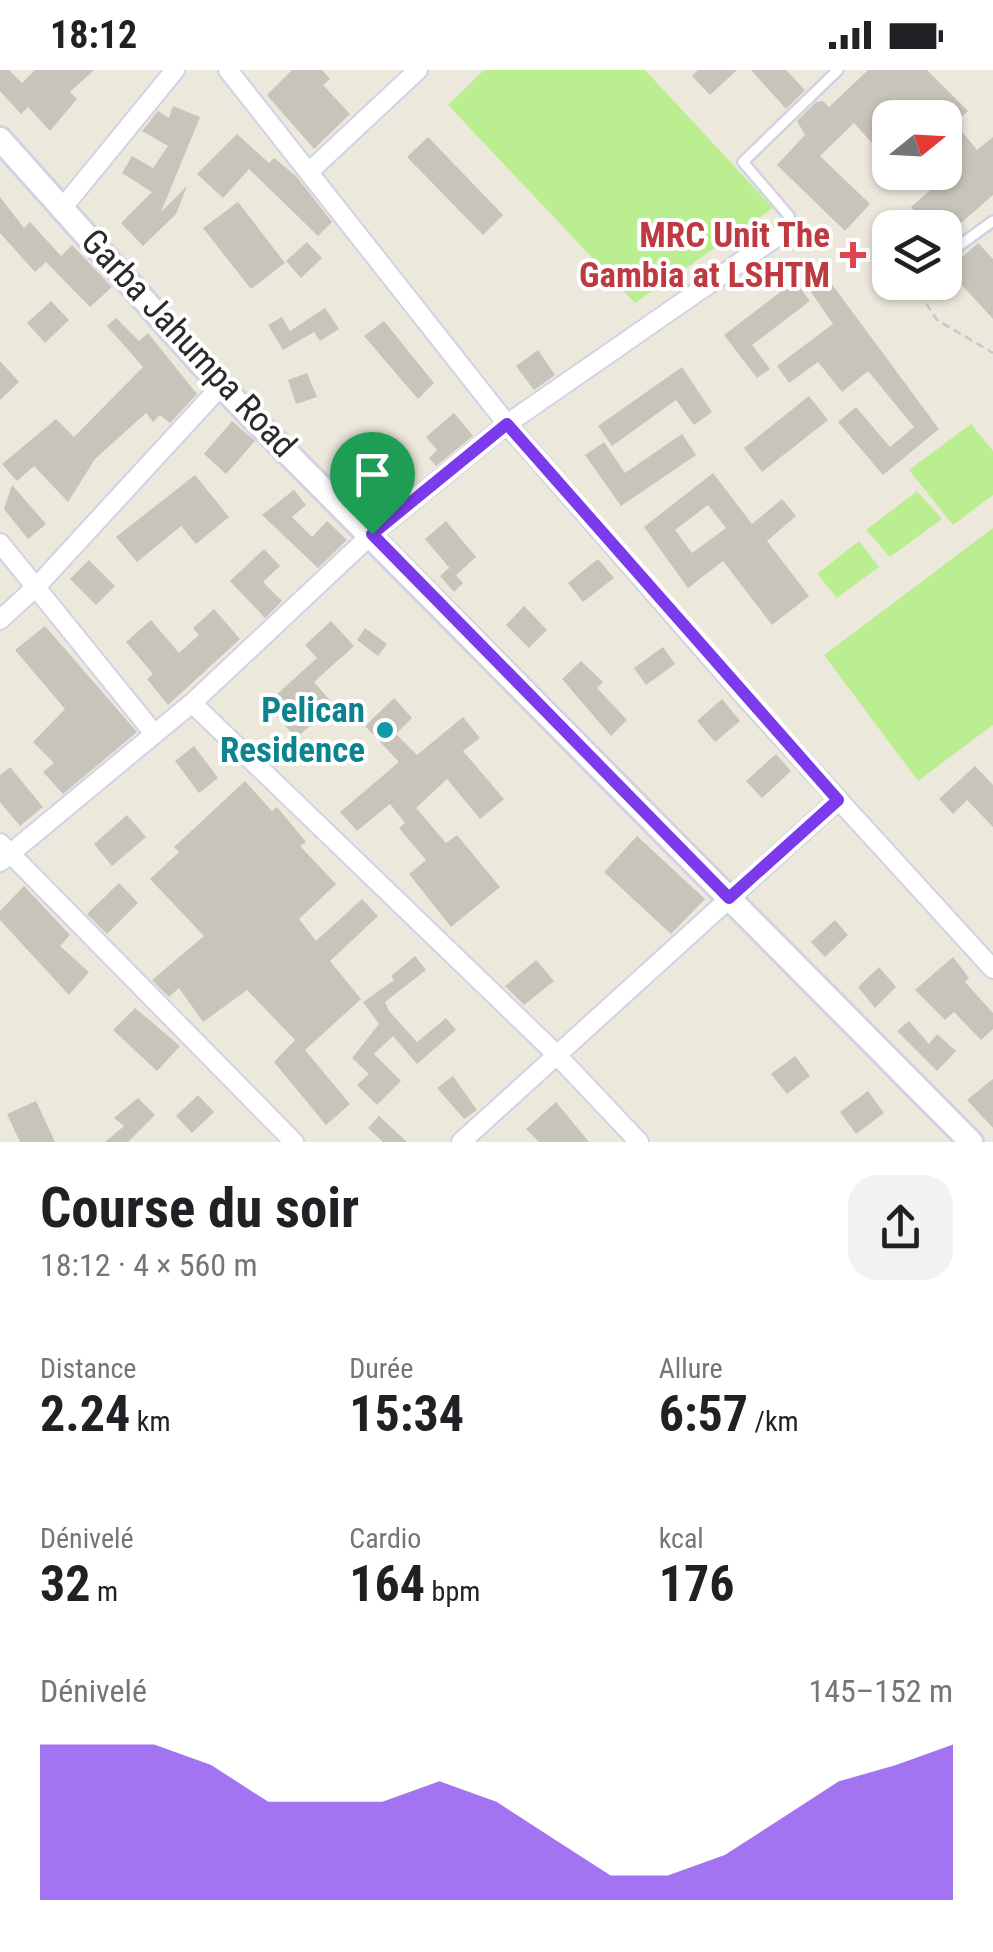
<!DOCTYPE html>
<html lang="fr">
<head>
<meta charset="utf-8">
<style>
	:root { --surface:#fff; --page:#f2f2f2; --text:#202124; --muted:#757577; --accent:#7c3aed }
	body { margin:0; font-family:"Roboto Condensed",sans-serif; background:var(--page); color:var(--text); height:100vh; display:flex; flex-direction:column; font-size:38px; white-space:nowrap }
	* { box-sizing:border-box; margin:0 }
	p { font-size:32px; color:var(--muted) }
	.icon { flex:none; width:55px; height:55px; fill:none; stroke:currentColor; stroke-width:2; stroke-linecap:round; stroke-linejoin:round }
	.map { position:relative; height:1072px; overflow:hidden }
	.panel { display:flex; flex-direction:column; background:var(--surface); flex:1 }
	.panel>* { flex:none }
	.needle { width:65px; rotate:72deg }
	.fabs { position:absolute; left:872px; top:30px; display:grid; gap:20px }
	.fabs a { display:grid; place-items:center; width:90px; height:90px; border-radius:20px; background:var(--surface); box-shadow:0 2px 8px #0004; font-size:50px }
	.pin { position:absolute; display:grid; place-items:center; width:85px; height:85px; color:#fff; margin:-102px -42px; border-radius:50% 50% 50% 0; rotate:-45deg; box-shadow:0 0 10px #0007 }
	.pin .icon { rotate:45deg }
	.round { display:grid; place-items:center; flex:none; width:105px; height:105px; border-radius:30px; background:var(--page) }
	.headline { display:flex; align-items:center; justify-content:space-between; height:170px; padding:0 40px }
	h1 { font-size:55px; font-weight:700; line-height:75px }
	.stats { display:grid; grid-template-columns:repeat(3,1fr); gap:15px; height:170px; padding:10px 40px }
	.stats div { display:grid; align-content:center }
	.stats b { font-size:50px; font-weight:700 }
	.stats small { font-size:28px; font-weight:400 }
	.stats p { font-size:28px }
	.chart { height:280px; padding:20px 40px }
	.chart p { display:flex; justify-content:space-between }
	.chart svg { width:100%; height:180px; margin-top:10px; fill:var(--accent); opacity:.7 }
	.status { display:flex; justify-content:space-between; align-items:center; height:70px; padding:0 50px; background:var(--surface); direction:ltr }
	.status svg { height:28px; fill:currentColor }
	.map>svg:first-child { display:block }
</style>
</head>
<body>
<div class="status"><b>18:12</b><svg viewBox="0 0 49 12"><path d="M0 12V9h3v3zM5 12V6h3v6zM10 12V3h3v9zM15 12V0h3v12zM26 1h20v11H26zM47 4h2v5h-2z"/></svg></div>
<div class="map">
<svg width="993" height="1072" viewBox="0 0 993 1072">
	<rect width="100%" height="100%" fill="#ede8dc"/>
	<path fill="#bbee91" d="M484,0h161l128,138 -138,95 -187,-198z
		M971,354l22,27v44l-40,30 -44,-55z
		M917,421l25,28 -52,38 -24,-27z
		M993,458v197l-75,56 -94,-126z
		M859,471l20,26 -42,31 -20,-24z"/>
	<path fill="#c8c4bb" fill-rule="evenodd" d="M0,0h9l13,13 13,-13h59l-24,22 7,7 -27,32 -22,-24 -7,7 -21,-23z
		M292,0h30l8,9 -7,6 27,29 -36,35 -47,-54z
		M698,0h39l-27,25 -18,-19z
		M751,0h35l19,20 -19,19z
		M868,0h59l41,41 -13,12 22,27 16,-13v58l-48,42v-9h-16l-18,-21 51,-45 -17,-21v-23h-55v45l-36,-40 -34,33 50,48 -25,27 -68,-66 28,-30 -8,-14 19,-19 7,-1 6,6z
		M173,36l27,11 -39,95 26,-26 -11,28 -33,32 -22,-23 31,-31 -30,-19 10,-17 21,12 15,-22 -26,-15 16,-20 11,7z
		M237,64l32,29 5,-5 22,18 36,46 -14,14 -69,-67 -26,29 -26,-24z
		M428,67l75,78 -20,20 -76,-78z
		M0,127l24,31 6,-6 31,34 11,-11 40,42 -22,20 -44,-45 -11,10 -35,-39z
		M238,132l47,61 -34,26 -48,-61z
		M307,172l15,16 -21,20 -15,-17z
		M978,173l15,16v60l-45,-49z
		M828,209l111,150 -56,46 -45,-53 18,-15 34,40 24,-20 -46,-56 -26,21 -24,-30 -29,21 -12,-17 56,-42 -22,-32z
		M795,211l15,20 -58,44 18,24 -13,9 -33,-43z
		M51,231l18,19 -24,23 -18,-20z
		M325,238l14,21 -19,12 -6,-9 -31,18 -15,-25 14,-8 8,14z
		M116,248l23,23 9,-8 49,61 -27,29 -10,-8 -7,7 -7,-9 -51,46 -27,43 -34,-36 -17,15 -15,-17 11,-9 43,-36 18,18 69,-70 -36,-41z
		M384,251l50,62 -16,16 -54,-63z
		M538,280l17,25 -21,15 -18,-24z
		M0,291l19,21 -19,18z
		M682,297l30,45 -18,13 -18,-25 -64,46 -14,-20z
		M307,303l10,24 -21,7 -8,-24z
		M809,326l19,24 -66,52 -18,-24z
		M454,343l19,23 -37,30 -7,-8 8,-8 -11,-13z
		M232,351l23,20 -29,33 -22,-20z
		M682,364l14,21 -75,51 -36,-51 19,-13 21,31z
		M359,387l34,34 -20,20 -34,-35z
		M713,403l39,51 30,-25 14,17 -29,25 42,55 -37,29 -49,-64 -35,27 -44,-61zM708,435l18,23 -34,25 -17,-23z
		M195,405l34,42 -33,27 -15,-18 -44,36 -21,-25z
		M12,415l34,39 -18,15 -24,-30z
		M294,420l12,15 -14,12 20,20 15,-16 20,19 -29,28 -56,-53z
		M446,451l30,36 -20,18 7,8 -9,9 -14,-16 9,-8 3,3 -27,-32z
		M264,479l16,17 -17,16 19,19 -17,17 -35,-37z
		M598,489l16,19 -31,24 -15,-19z
		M89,490l26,26 -19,19 -26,-26z
		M524,536l23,24 -18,18 -23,-23z
		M214,539l26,30 -72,66 -21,-26 6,-5 -27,-32 25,-22 28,33 20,-18 -6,-7z
		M331,551l23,25 -40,36 20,23 -38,33 -30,-34 51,-46 -12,-13z
		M45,556l92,106 -74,62 -20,-22 11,-9 -21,-21 32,-33 -50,-59z
		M365,558l22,16 -9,12 -21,-16z
		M663,577l12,17 -29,21 -12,-17z
		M581,591l22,21 -6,6 30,32 -16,16 -49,-57z
		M394,628l18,20 -16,16 21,21 46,-38 17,21 -17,13 41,48 -24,20 -33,-40 -31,29 30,35 11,-8 43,52 -49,40 -42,-53 17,-14 -27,-32 6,-5 -15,-19 -33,27 -17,-19 59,-50 -34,-36z
		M722,629l18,22 -25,21 -18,-21z
		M194,676l24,32 -19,15 -24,-32z
		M776,684l15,17 -29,27 -16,-17z
		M975,696l18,19v42l-26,-27 -14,14 -14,-15z
		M10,697l33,40 -23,19 -20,-24v-27z
		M245,711l27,30 5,-4 29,35 -6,4 36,38 -37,35 17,22 46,-42 16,17 -48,45 31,38 -56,51 45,54 -24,21 -52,-63 21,-22 -48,-50 -44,32 -24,-34 -10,9 -17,-17 52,-44 -54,-57 29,-27 -5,-5z
		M127,745l19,22 -34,29 -18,-22z
		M637,766l68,63 -34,35 -67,-62z
		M119,813l19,20 -31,31 -20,-20z
		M24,816l46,49 -10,11 29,26 -20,23 -69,-75v-9z
		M835,850l13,15 -23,22 -14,-15z
		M415,886l11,14 -41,32 4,9 28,31 29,-24 10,12 -39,34 -24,-28 -19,18 27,27 -24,24 -20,-20 12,-11 -17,-16 27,-34 -16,-22 31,-22 -3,-4z
		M953,887l16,21 -4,4 28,31v16l-12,11 -27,-28 -9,8 -30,-30z
		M536,890l18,21 -30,24 -19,-19z
		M879,897l17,20 -21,21 -17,-21z
		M135,938l45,38 -23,25 -44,-41z
		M909,951l20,23 8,-10 19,17 -19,20 -40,-40z
		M795,986l15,20 -23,18 -16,-20z
		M453,1006l24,34 -13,9 -27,-31z
		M993,1009v49l-26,-28z
		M868,1021l16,22 -28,21 -16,-22z
		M198,1025l16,17 -22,21 -16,-17z
		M138,1028l17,17 -27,27h-23l19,-16 -10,-8z
		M36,1031l19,41h-35l-13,-28z
		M556,1032l33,40h-50l-13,-13z
		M379,1046l28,26h-24l-15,-14z"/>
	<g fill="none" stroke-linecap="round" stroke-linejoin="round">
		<defs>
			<path id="service" d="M791,157l-2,-11 -46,-54 95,-92
				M879,162l11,9
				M945,186l48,-35"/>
			<path id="minor" d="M228,0l279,354 236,271 250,274
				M311,100l107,-100
				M64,136l111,-136
				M0,473l152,188
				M0,550l38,-35 183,-199
				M192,633l363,350 84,89
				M0,773l294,299
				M0,792l192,-159 180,-169 135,-110 284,-197
				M461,1072l377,-342"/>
			<path id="tertiary" d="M0,69l221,247 750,756"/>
		</defs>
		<use href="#service" stroke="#d1d2e4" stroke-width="14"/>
		<use href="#minor" stroke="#d1d2e4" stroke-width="22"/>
		<use href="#tertiary" stroke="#d1d2e4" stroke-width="28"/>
		<path stroke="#c8c8c8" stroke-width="2.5" stroke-dasharray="8 5" stroke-linecap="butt" d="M912,212l25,38 56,33"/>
		<use href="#service" stroke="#fff" stroke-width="9"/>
		<use href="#minor" stroke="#fff" stroke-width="18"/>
		<use href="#tertiary" stroke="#fff" stroke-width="22"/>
	</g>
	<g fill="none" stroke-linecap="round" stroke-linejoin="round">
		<defs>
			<path id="route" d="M507,354l331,376 -109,98 -357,-364z"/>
		</defs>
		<use href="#route" stroke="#fff" stroke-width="20"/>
		<use href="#route" stroke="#7c3aed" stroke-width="12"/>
	</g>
	<path fill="#e0444e" stroke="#fff" stroke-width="4" d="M848 170h10v10h10v10h-10v10h-10v-10h-10v-10h10z"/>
	<circle fill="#0f9aa8" stroke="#fff" stroke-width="4" cx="385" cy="660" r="10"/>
	<g text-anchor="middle" stroke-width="8" stroke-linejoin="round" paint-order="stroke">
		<g font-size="35" font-weight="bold" fill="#be3a42" stroke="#fff" text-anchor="end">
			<text x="830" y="177">MRC Unit The<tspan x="830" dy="40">Gambia at LSHTM</tspan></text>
		</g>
		<g font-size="35" fill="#2a2a2a" stroke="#fff">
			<text transform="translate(189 273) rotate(47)" y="12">Garba Jahumpa Road</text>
		</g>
		<g font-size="35" font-weight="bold" fill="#0d838f" stroke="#fff" text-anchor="end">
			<text x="365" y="652">Pelican<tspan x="365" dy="40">Residence</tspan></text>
		</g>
	</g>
</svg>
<div class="fabs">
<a><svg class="needle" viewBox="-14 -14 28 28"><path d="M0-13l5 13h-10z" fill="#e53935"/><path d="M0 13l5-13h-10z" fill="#757577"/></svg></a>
<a><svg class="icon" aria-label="layers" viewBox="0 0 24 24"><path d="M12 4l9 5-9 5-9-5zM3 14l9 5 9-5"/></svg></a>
</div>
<div class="pin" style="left:372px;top:464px;background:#1e9e55"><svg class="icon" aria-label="arrive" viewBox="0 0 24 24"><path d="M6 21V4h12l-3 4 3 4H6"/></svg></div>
</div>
<section class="panel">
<div class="headline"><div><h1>Course du soir</h1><p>18:12 · 4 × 560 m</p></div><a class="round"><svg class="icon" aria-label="share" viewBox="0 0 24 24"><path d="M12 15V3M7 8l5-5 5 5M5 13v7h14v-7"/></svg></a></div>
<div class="stats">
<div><p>Distance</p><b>2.24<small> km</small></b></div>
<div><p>Durée</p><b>15:34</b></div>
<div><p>Allure</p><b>6:57<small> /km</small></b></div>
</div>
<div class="stats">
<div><p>Dénivelé</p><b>32<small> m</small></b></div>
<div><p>Cardio</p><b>164<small> bpm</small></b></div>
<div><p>kcal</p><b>176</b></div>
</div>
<div class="chart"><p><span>Dénivelé</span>145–152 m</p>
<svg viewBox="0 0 160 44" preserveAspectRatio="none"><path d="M0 44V6L10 6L20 6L30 11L40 20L50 20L60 20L70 15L80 20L90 29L100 38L110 38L120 33L130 24L140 15L150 11L160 6V44z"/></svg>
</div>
</section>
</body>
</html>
